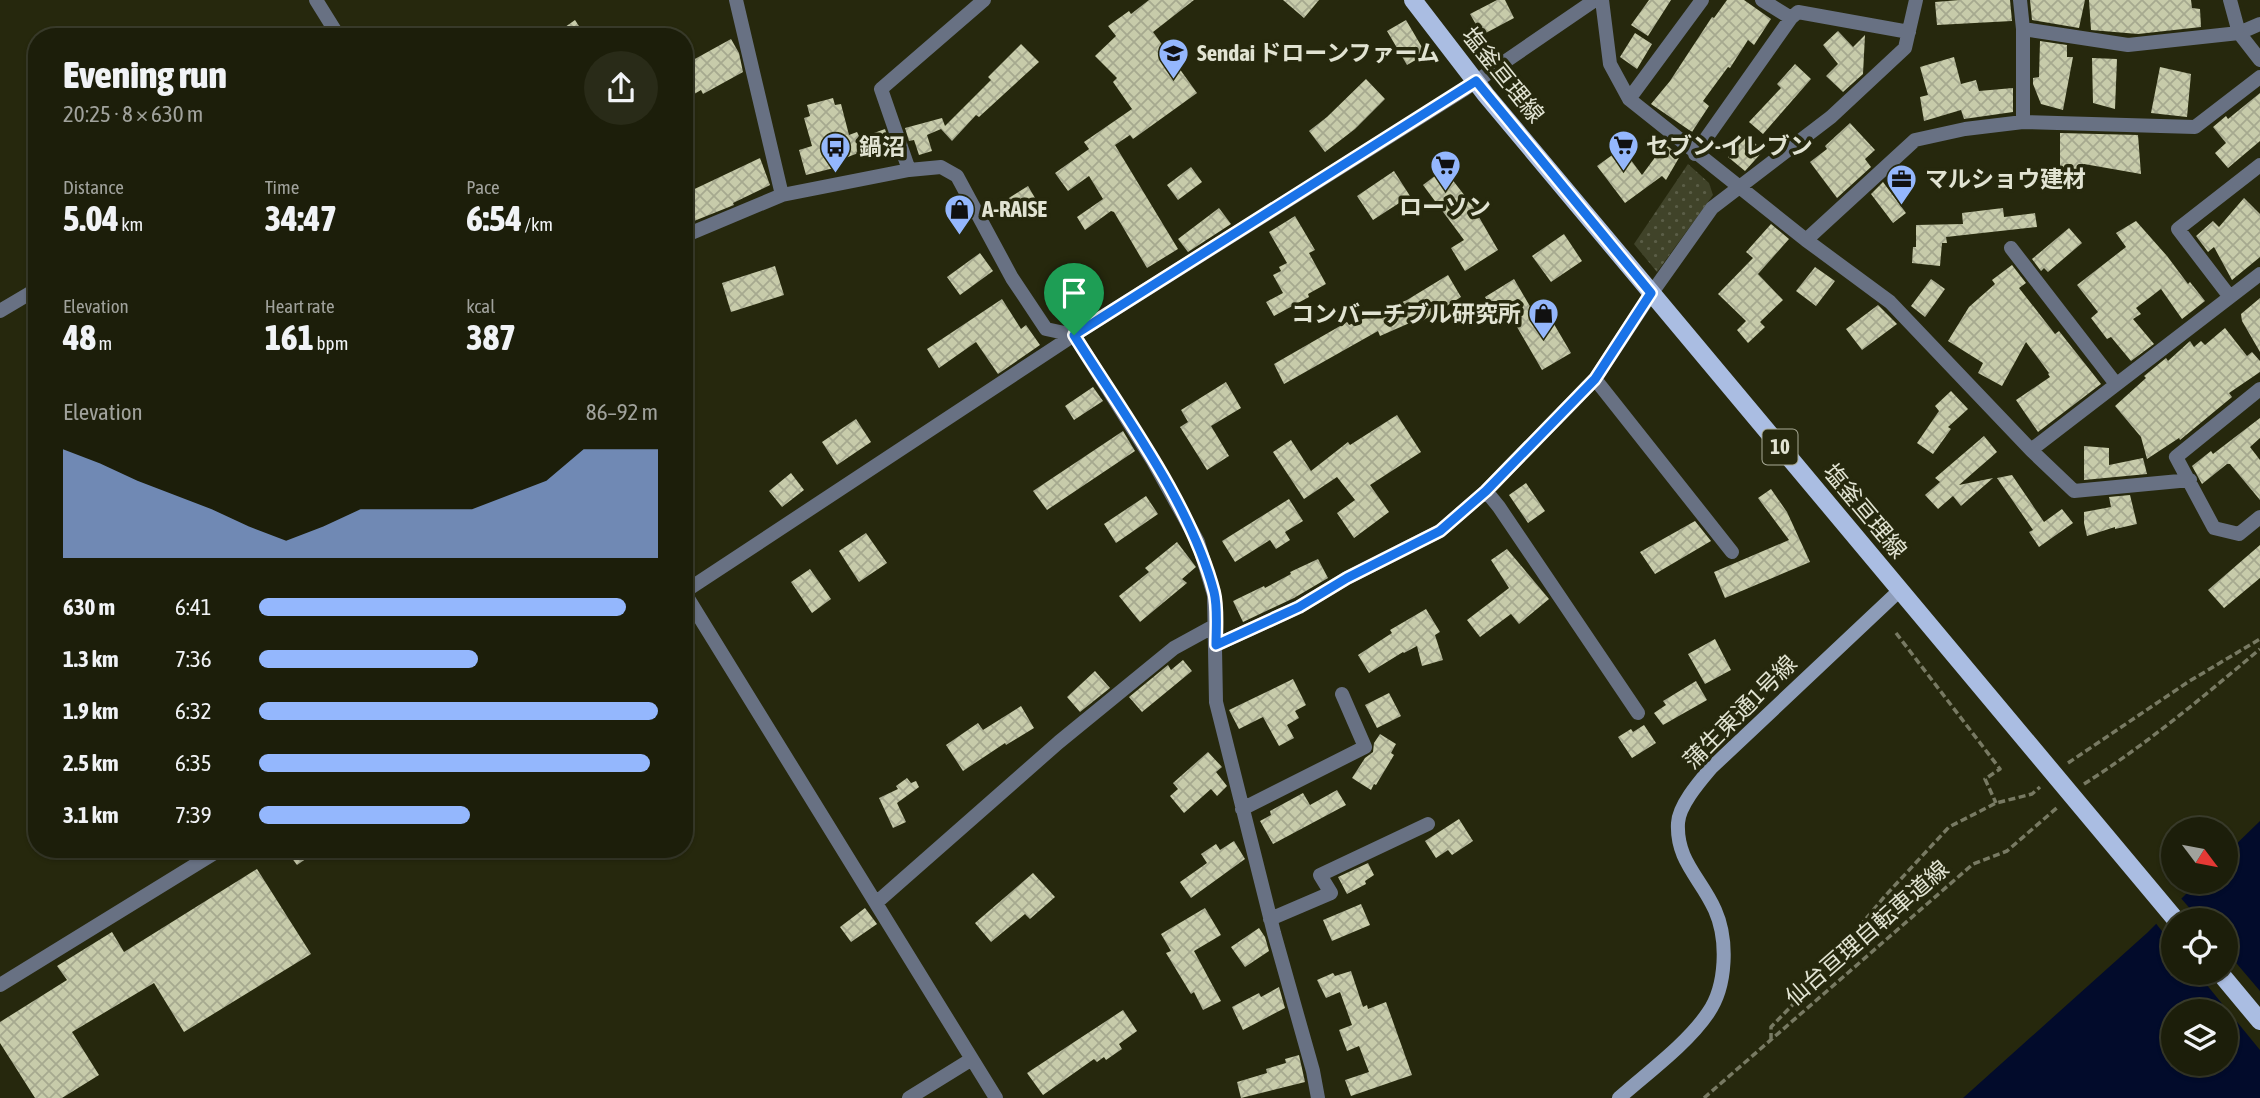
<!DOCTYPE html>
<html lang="en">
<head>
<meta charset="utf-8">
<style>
	:root { --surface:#1c1e0a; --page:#292b18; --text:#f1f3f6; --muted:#a0a29c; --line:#3a3c2b; --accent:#94b7fd }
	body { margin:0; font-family:"Asap Condensed","Noto Sans JP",sans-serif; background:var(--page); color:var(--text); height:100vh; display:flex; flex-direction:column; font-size:26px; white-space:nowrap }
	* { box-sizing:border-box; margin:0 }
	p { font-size:23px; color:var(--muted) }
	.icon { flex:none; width:38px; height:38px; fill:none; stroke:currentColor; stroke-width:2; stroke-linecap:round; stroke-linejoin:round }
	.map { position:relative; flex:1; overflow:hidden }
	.side { position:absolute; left:28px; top:28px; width:665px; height:830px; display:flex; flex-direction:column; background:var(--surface); border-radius:28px; box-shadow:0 2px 5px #0004,0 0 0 2px var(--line) }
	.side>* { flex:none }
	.needle { width:46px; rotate:122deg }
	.tools { position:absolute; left:2161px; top:817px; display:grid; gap:14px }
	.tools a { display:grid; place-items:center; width:77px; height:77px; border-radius:50%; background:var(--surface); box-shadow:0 2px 5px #0004,0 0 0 2px var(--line); font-size:35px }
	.pin { position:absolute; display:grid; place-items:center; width:60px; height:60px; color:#fff; margin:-72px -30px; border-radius:50% 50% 50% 0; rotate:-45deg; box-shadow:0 0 7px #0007 }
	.pin .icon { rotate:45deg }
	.round { display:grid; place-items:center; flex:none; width:74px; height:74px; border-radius:37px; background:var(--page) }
	.headline { display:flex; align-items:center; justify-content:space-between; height:119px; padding:0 35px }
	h1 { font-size:38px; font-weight:800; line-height:52px }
	.stats { display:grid; grid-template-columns:repeat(3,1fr); gap:10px; height:119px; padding:7px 35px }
	.stats div { display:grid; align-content:center }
	.stats b { font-size:35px; font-weight:800 }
	.stats small { font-size:19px; font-weight:400 }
	.stats p { font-size:19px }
	.chart { height:196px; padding:14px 35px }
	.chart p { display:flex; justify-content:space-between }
	.chart svg { width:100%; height:126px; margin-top:7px; fill:var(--accent); opacity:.7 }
	ul { padding:0 35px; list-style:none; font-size:23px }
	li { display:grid; grid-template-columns:112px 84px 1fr; align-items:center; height:52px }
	li i { height:18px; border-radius:9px; background:var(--accent) }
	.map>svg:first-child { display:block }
</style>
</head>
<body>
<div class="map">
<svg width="2260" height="1098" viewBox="0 0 2260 1098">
	<defs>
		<pattern id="grass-dots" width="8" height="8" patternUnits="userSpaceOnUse" patternTransform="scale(1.75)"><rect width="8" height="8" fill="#404329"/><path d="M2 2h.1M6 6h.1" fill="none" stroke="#5b5e47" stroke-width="1.8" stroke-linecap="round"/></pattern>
		<pattern id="building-cross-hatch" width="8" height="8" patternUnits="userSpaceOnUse" patternTransform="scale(1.75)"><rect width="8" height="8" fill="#c7cbaa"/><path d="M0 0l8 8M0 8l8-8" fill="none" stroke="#a6a98f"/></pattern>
	</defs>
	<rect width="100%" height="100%" fill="#26280d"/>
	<path fill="url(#grass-dots)" d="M1688,164l21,19 4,12 -56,77 -23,-28z"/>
	<path fill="#020b2b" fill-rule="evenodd" d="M2260,821v277h-297l184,-165 51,-51h28v-28zM2174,920h52v53h-52zM2174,1012h52v52h-52z"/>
	<path fill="#26280d" d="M2179,896l21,24h-26l-1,25 -19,-24z
		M2226,951l34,40v59l-63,-77h29z"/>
	<path fill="url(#building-cross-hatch)" d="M1149,0h45l-41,32 44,61 -64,46 -3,-4 -15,10 63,104 -31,19 -33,-56 -3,-1 -26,19 -8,-13 26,-18 -14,-23 -21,15 -13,-18 34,-24 -5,-7 48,-33 -19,-27 4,-4 -22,-22 21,-20 -8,-10 21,-15 2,3z
		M1283,0h36l-15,18z
		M1497,0h8l9,18 -32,17 -12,-21z
		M1649,0h22l-23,36 -17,-11z
		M1727,0h17l27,19 -17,26 -6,-5 -18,28 -2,-1 -25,34 6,5 -17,26 -41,-28 19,-23 42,-64 2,1z
		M1960,0h50l2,21 -75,4 -2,-23z
		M2030,0h55l-6,28 -47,-8z
		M2089,0h102l1,8 8,1 1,18 -63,7 -47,-4z
		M575,20l11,17h-35z
		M1406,20l20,34 -19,11 -20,-34z
		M1838,31l15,16 12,-12 -2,39 -20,18 -17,-16 12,-12 -15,-19z
		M1635,33l17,11 -15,25 -17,-12z
		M731,39l8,14 4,19 -40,22 -2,-4 -17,10v-35z
		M2040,41l27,4v12h6l-10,53 -22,-6 -8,-20v-6l6,-1z
		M1021,44l18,18 -60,55 -3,-2 -24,26 -11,-12 -14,6 5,16 -13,4 -5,-15 -5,1 -4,-13 37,-10 3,8 46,-46 -3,-3z
		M1954,57l7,27 15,-4 3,11 34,-3v24l-49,7 -3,-9 -37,11 -4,-24 8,-2 -8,-28z
		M2092,58l25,1 -2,50 -22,-6z
		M1795,64l16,15 -48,55 -14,-12 32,-34 -4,-4z
		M2160,67l31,7 -4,43 -36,-4z
		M1366,79l19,20 -30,30 -30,23 -16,-21 18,-14z
		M2260,93v48l-32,27 -13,-15 11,-10 -13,-16 13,-11 2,3z
		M833,98l2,7 6,-1 8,31 8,-3 3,6 25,-9 6,19 -19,8 -3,-7 -37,14 2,5 -28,7 -7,-25 13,-4 -8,-28 6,-2 -3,-11z
		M1850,123l25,27 -10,9 6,8 -34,31 -27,-36 17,-13 -2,-3z
		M2060,133l78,2 3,39 -57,-10v13l-24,-3z
		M1747,136l16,15 -18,20 -17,-14z
		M1665,144l15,12 -14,24 -4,-4 -37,27 -28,-37 25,-18 20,27z
		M760,158l10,27 -37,18 1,2 -50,20v-31z
		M1191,167l11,15 -24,18 -11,-15z
		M1444,169l28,36 26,45 -33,21 -14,-23 13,-8 -41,-55z
		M1394,171l16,25 -37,24 -16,-24z
		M1883,182l23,31 -13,10 -22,-29z
		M1028,186l10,17 -26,17 -11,-17z
		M2244,198l16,16v43l-28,23 -18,-33 -6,5 -12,-16 17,-15 6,6z
		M1219,208l12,16 -43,28 -10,-13z
		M2003,208l1,9 31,-4 2,14 -91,10 1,6h-5l-2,23 -28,-3 1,-16h3v-22l47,-1 -1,-11z
		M1295,216l20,34 -6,3 17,31 -18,10 1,3 -35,19 -8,-14 17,-9 -10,-18 8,-4 -2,-4 8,-4 -18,-31z
		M2136,221l31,35 21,28 2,-2 15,19 -23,18 -21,-30 -25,19 5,6 -8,5 21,25 -23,17 -20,-24 -4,2 -16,-21 7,-6 -21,-27 49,-38 -10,-14z
		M1771,224l18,15 -31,35 25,26 -23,22 5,5 -17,16 -11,-13 9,-9 -28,-27 35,-36 -7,-6z
		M2069,228l13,15 -34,29 -4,-4 -3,3 -9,-12z
		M1564,234l18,27 -31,21 -19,-26z
		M980,253l13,18 -33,24 -13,-18z
		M2012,265l14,18 -7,5 36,46 4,-3 42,53 -63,48 -22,-32 34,-23 -2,-3 1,-1 -23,-31 -24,44 -24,-13 5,-10 -35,-22 21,-34 26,-23 -3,-4z
		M775,266l9,29 -53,17 -9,-29z
		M1815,267l20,14 -19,25 -20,-15z
		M1448,275l13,22 -39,24 -1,-3 -41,18 -2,-5 -94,53 -10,-20 73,-42 2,3 58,-25z
		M1514,279l24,41 10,-6 23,39 -29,17 -32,-55 -10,7 -15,-25z
		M1931,279l14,10 -20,28 -14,-11z
		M2260,298v54l-18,-31 -1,-7z
		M1002,299l19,30 5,-4 14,20 -42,29 -22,-32 -37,26 -12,-19z
		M1878,305l19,19 -35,26 -16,-21z
		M2225,328l22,28 5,-4 8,9v11l-31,21 3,4 -52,43 -1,-2 -32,21 -6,-22 -26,-31 31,-28 -2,-2 22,-18 2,3 22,-20 4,6 7,-6 4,4z
		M1226,382l15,26 -30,18 18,30 -22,14 -27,-43 8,-5 -7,-12z
		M1093,387l10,14 -29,19 -9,-14z
		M1951,391l17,18 -20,18 3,2 -18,25 -16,-11 22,-32 -4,-5z
		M1397,415l24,37 -51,33 19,27 -35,26 -17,-25 18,-13 -18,-23 -33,22 -31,-47 18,-12 20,31 37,-29 2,3z
		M2260,418v20l-10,9 10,13v40l-30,-36h-3l-25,20 -10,-18 19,-15 2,3z
		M856,419l15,23 -34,23 -15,-23z
		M1123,431l12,20 -88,59 -14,-19z
		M1984,436l13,16 -38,33 34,-7 -32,28 -8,-10 -15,13 -13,-14 15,-13 -5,-4z
		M2084,446l25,2v17l34,-7 4,16 -63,6z
		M791,473l13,17 -22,17 -13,-16z
		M2012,475l32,47 18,-13 11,14 -34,24 -10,-15 4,-2 -36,-52z
		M1526,483l19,28 -17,12 -19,-28z
		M1771,489l16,23 23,50 -85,36 -11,-26 75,-32 -31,-42z
		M2130,495l7,29 -22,5v-2l-28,9 -3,-13v-11l27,-5 -2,-10z
		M1146,496l12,18 -42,29 -12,-19z
		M1289,499l14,22 -18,11 5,8 -14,9 -6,-9 -35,22 -13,-21z
		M1695,521l16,20 -56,33 -15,-22z
		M866,533l21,30 -28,19 -20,-31z
		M1177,542l19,25 -14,12 5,4 -47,39 -21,-26 30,-24 -4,-4z
		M2260,545v33l-36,30 -16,-18z
		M1507,549l42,50 -30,25 -8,-10 -31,23 -13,-17 42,-32 -18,-28z
		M1318,559l10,19 -34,20 -51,24 -10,-21 31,-15 1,2 26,-14 -1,-2z
		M810,569l21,30 -19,14 -21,-31z
		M1426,609l14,23 -5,3 8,25 -21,6 -5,-20 -13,7 -1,-1 -34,21 -11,-18 34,-22 -2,-3z
		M1715,639l16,31 -26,14 -17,-30z
		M1183,660l9,11 -50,41 -13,-15 39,-32 3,5z
		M1095,671l15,17 -30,24 -13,-15z
		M1293,679l13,26 -11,6 4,7 -12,7 7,13 -15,8 -16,-29 -24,12 -10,-19z
		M1696,681l11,19 -44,25 -9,-12 12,-8 -3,-4z
		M1389,693l12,23 -24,12 -12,-23z
		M1021,706l13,22 -28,17 -1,-2 -42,28 -17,-26 32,-22 5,7z
		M1644,725l12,18 -24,15 -14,-21 13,-8 2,3z
		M1380,734l16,10 -5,9 3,2 -18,30 -2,-1 -3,6 -19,-12 13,-20 8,-6 1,-9z
		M1208,752l14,15 -6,5 11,14 -10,10 -6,-7 -27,24 -14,-17 8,-7 -5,-6z
		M907,778l4,5 5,-2 3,6 -22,16 9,19 -13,6 -14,-30 19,-9 -2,-3z
		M1337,790l9,15 -73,39 -13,-23 11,-6 -1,-4 33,-18 7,12z
		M1459,819l14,22 -21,14 -4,-5 -12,8 -11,-17z
		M1234,841l11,18 -54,39 -11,-16 27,-19 -6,-9 15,-10 4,6z
		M285,849h35l-23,16z
		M1368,863l6,12 -9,6 1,3 -19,10 -9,-17z
		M257,869l54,85 -127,78 -30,-49 -82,49 27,43 -37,23h-27l-35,-55v-21l67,-42 -10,-14 55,-34 12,20z
		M1033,873l22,24 -25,22 -5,-5 -34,28 -16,-19z
		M1361,904l9,21 -38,16 -9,-21z
		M865,908l12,16 -26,18 -11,-15z
		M1205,908l16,27 -27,16 27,50 -18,9 -9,-18 -3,2 -25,-41 5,-2 -10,-17z
		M1259,928l6,9 4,14 -24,16 -14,-20z
		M1351,971l12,36 4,-2 1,4 18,-7 26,73 -61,21 -6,-16 24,-8 -10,-26 -12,5 -8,-21 13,-5 -12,-33 -14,6 -9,-18 16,-7 2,3z
		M1279,987l6,21 -42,22 -11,-23 27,-14 2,4z
		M1123,1010l14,21 -18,13 3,5 -16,11 -2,-3 -7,5 -3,-3 -51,36 -16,-22z
		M1299,1055l6,27 -64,16 -4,-16 30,-9 -1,-4 20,-6 -1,-4z"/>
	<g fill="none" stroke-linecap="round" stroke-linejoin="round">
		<path stroke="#787a63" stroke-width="3.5" stroke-dasharray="7 3.5" stroke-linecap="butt" d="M1896,633l104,136 -15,10 11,24
			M2068,763l120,-81 72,-43
			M2084,784c63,-40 119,-87 176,-135
			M1771,1040v-13l33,-34 81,-97 64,-69 47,-24 36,-9 8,-7
			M1704,1098l269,-234 34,-13 52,-45"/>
		<path stroke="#687183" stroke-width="14" d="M316,0l23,37
			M736,0l46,195
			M1602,0l8,64 19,35 177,141 84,62 141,148 43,41 116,-11
			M1762,0l29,18
			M2230,0l9,33 21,27
			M2023,29l105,16 111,-12 21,-9
			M1629,99l73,-99
			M2023,122l172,5 65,-50
			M1695,154l96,-136 7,-6 111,20
			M909,170l-28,-81 103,-89
			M684,236l98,-41 127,-25 32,-3 16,9 55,102 34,51 28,6 391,-246 130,-89
			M1806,240l109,-100 50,-11 58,-7v-93l-3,-29
			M2011,248l105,136
			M2230,297l-52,-68 82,-64
			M0,311l37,-22
			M1595,379l137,173
			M2260,389l-84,68 38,71 25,6 21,-17
			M2031,450l229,-176
			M1486,491l13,16 139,206
			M684,592l390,-257 79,126 45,81 16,53 2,107 58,231 39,138 5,27
			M684,592l312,506
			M1216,645l83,-38 48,-29 93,-47 46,-40 109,-112 56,-85 61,-86 119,-91 74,-69 11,-48
			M1242,809l123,-62 -23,-53
			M876,903l183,-161 115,-94 42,-23
			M1270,919l61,-26 -11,-18 108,-51
			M0,985l221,-136
			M909,1098l63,-39"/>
		<path stroke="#8d9cb8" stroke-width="14" d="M1619,1098c28,-25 68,-54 89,-85 19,-27 20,-74 7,-103 -14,-32 -39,-49 -37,-87 1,-18 22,-42 33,-55l189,-178"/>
		<path stroke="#aabde2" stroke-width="18" d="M1413,0l73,95 690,825
			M2220,973l40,48"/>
	</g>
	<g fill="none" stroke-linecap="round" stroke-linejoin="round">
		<defs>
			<path id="route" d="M1476,81l175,212 -56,86 -109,112 -46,40 -93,47 -48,29 -83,38c0,-17 2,-37 -2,-53 -23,-88 -92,-180 -140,-257z"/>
		</defs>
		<use href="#route" stroke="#fff" stroke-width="14"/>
		<use href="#route" stroke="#1a73e8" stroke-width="9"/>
	</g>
	<defs>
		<symbol id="school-pin" viewBox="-11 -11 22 30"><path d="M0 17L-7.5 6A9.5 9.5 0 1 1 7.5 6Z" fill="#94b7fd" stroke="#26280d"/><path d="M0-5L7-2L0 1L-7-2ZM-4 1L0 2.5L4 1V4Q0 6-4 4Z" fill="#111"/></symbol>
		<symbol id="supermarket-pin" viewBox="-11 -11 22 30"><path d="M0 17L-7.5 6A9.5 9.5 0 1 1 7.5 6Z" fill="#94b7fd" stroke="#26280d"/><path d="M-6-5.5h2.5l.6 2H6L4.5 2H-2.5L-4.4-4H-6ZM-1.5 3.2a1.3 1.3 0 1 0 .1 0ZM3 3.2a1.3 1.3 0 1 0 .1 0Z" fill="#111"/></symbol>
		<symbol id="bus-pin" viewBox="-11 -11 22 30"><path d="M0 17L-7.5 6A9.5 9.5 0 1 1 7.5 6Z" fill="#94b7fd" stroke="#26280d"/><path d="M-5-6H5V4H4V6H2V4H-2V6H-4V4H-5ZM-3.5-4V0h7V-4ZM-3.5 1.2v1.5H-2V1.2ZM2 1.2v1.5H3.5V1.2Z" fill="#111"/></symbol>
		<symbol id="office-pin" viewBox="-11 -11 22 30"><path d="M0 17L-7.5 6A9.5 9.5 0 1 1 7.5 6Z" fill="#94b7fd" stroke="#26280d"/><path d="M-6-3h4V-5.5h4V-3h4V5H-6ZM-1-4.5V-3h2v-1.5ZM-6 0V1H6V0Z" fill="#111"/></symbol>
		<symbol id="shop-pin" viewBox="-11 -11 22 30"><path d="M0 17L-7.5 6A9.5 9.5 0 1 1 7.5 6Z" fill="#94b7fd" stroke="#26280d"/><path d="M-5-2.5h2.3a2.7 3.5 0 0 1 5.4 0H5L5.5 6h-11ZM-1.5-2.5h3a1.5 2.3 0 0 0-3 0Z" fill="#111"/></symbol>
	</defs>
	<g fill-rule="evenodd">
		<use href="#school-pin" x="1156" y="36" width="35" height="47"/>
		<use href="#supermarket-pin" x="1606" y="128" width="35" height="47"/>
		<use href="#bus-pin" x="818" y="130" width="35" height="47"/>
		<use href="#supermarket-pin" x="1428" y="148" width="35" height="47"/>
		<use href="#office-pin" x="1884" y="162" width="35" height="47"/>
		<use href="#shop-pin" x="942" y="192" width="35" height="47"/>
		<use href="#shop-pin" x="1526" y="296" width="35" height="47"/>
	</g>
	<g text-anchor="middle" stroke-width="7" stroke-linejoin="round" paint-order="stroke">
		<rect fill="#26280d" stroke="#a9ab97" stroke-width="2" x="1762.5" y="429.5" width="35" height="35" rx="5"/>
		<g font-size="21" font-weight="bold" fill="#e1e3d2">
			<text x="1780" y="454">10</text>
		</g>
		<g font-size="23" font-weight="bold" fill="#e1e3d2" stroke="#26280d" text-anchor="start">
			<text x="1197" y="61">Sendai ドローンファーム</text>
			<text x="1646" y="154">セブン-イレブン</text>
			<text x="859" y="155">鍋沼</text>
			<text x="1925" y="187">マルショウ建材</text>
			<text x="1445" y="215" text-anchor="middle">ローソン</text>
			<text x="982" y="217">A-RAISE</text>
			<text x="1521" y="322" text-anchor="end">コンバーチブル研究所</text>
		</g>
		<g font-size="23" fill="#e1e3d2" stroke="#26280d">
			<text transform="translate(1503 75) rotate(51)" y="8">塩釜亘理線</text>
			<text transform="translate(1865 511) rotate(50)" y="8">塩釜亘理線</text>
			<text transform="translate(1740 712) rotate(-45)" y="8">蒲生東通1号線</text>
			<text transform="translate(1867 933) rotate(-41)" y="8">仙台亘理自転車道線</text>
		</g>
	</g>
</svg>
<div class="tools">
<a><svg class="needle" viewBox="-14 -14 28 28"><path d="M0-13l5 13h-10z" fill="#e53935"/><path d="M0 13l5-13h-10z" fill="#a0a29c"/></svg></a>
<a><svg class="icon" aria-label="locate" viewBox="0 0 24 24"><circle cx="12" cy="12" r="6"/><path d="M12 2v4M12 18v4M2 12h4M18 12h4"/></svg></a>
<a><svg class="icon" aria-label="layers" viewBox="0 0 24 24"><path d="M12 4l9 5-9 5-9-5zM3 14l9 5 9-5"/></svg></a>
</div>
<div class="pin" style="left:1074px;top:335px;background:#1e9e55"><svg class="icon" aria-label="arrive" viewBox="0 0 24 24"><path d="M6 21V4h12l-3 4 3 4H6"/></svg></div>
<section class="side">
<div class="headline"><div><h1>Evening run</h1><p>20:25 · 8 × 630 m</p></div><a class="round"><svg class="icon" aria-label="share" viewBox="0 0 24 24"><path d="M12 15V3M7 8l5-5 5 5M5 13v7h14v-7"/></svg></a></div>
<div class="stats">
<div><p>Distance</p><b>5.04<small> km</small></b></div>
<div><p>Time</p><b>34:47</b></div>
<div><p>Pace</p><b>6:54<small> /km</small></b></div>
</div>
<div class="stats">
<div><p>Elevation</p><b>48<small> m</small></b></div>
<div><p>Heart rate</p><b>161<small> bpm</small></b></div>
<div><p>kcal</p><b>387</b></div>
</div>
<div class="chart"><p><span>Elevation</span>86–92 m</p>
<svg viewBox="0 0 160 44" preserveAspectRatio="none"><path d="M0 44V6L10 11L20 17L30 22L40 27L50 33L60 38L70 33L80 27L90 27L100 27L110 27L120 22L130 17L140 6L150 6L160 6V44z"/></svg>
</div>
<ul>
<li><b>630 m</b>6:41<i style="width:92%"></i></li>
<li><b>1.3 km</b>7:36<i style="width:55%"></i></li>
<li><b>1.9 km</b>6:32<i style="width:100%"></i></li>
<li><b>2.5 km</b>6:35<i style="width:98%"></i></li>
<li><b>3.1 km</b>7:39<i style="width:53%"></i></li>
</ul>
</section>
</div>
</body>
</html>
